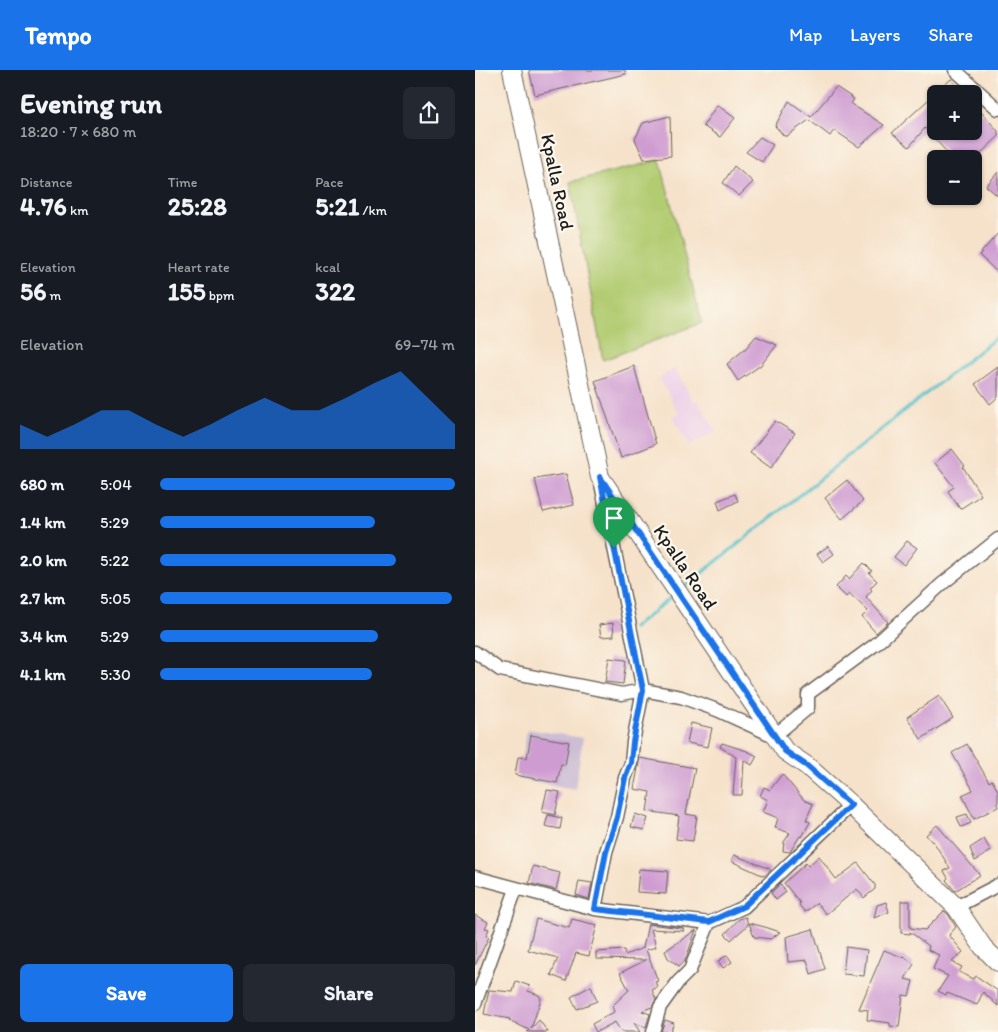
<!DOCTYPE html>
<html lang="en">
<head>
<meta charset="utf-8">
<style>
	:root { --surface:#171b24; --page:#242831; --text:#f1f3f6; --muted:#9ea1a6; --accent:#1a73e8 }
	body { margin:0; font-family:Itim,sans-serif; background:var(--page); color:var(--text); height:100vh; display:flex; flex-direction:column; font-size:19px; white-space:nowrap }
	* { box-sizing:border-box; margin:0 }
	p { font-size:16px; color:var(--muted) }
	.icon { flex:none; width:28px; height:28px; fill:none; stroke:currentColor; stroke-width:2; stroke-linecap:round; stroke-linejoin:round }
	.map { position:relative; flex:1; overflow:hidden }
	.details { display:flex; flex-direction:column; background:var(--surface); width:475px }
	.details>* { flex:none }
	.tools { position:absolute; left:452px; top:15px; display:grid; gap:10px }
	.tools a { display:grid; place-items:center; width:55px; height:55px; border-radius:8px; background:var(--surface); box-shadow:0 1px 4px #0004; font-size:25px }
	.pin { position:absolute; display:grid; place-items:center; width:42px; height:42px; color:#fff; margin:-51px -21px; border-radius:50% 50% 50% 0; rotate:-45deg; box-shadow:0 0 5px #0007 }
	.pin .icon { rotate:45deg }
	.round { display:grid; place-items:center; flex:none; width:52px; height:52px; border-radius:8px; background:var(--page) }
	.overview { display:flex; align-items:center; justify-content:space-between; height:85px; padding:0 20px }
	h1 { font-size:28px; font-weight:800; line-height:38px }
	.figures { display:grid; grid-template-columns:repeat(3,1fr); gap:8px; height:85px; padding:5px 20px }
	.figures div { display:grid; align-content:center }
	.figures b { font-size:25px; font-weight:800 }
	.figures small { font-size:14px; font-weight:400 }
	.figures p { font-size:14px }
	.chart { height:140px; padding:10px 20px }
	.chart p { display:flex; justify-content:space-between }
	.chart svg { width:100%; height:90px; margin-top:5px; fill:var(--accent); opacity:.7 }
	.button { display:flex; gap:10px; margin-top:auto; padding:10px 20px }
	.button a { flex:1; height:58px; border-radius:8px; background:var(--accent); color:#fff; font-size:20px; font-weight:800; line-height:58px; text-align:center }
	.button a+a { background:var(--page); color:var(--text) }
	ul { padding:0 20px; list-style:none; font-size:16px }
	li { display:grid; grid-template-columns:80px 60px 1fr; align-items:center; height:38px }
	li i { height:12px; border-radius:6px; background:var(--accent) }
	header { display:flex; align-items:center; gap:30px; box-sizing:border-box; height:70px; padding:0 25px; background:var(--accent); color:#fff }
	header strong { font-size:24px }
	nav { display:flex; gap:28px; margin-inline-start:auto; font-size:18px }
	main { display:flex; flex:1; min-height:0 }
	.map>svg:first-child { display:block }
</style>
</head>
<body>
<header>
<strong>Tempo</strong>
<nav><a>Map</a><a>Layers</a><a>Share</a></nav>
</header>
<main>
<section class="details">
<div class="overview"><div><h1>Evening run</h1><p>18:20 · 7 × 680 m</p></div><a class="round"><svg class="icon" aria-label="share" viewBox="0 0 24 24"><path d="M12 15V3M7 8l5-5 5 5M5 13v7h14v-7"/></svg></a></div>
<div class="figures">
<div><p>Distance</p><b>4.76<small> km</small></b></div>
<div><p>Time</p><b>25:28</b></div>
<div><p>Pace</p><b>5:21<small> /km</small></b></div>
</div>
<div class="figures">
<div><p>Elevation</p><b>56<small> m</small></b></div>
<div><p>Heart rate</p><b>155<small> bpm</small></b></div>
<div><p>kcal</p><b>322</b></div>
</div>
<div class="chart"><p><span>Elevation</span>69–74 m</p>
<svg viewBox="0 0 160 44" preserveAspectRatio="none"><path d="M0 44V32L10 38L20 32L30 25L40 25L50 32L60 38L70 32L80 25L90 19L100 25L110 25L120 19L130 12L140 6L150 19L160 32V44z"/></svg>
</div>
<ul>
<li><b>680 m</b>5:04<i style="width:100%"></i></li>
<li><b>1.4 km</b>5:29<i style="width:73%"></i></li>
<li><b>2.0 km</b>5:22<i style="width:80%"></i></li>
<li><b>2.7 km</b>5:05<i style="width:99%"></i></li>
<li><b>3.4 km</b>5:29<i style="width:74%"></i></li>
<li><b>4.1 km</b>5:30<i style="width:72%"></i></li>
</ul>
<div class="button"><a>Save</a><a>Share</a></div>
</section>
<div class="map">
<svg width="523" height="962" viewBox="0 0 523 962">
	<rect width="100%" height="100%" fill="#fbf7ec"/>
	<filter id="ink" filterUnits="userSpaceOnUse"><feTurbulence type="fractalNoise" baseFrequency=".02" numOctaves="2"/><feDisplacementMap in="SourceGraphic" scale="10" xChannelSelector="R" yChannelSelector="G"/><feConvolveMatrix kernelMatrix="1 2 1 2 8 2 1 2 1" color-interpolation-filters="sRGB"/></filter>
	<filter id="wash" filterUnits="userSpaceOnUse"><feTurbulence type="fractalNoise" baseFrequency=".0096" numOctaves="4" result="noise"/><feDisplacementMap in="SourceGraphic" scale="20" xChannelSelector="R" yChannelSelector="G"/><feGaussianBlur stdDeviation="1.12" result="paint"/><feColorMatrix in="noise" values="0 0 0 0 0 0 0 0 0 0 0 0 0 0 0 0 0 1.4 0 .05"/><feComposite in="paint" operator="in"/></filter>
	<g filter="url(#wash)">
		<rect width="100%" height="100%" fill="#f6e2ca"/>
		<path fill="#edd0e8" d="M200,298l19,34 4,-2 18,31 -27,15 -16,-29 6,-4 -20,-35z"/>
		<path fill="#ccbed4" d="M52,659l56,9 -8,51 -56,-10z"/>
		<path fill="#b2cc72" stroke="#677447" d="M185,90l42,163 -99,37 -33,-178z"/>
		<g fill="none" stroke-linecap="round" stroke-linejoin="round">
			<path stroke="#53c1c9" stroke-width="3" d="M207,519l316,-253
				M158,558l40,-32"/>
		</g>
		<g id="blocks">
			<path fill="#cf9cd2" d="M54,0h96l1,4 -91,21z
				M476,9l13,15h-28v37h38v-27l24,27v6l-23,22h-22l-28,-31 -16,19 -17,-14z
				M361,17l18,12 -3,5 33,21 -25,22 -25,-17 -4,6 -21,-16 -22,16h-3l-9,-10 14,-25 22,16z
				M242,35l18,13 -15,19 -17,-11z
				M195,46l1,40 -27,3 -9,-20 8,-16z
				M285,67l13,8 -11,17 -16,-10z
				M259,96l19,16 -14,14 -16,-13z
				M523,102v24l-12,-10z
				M523,163v40l-19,-18z
				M281,266l21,9 -16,20 -23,16 -11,-17 19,-16z
				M159,296l22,78 -35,14 -26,-77z
				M523,297v30l-8,7 -15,-20z
				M300,351l20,12 -24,35 -21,-15z
				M477,379l13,17 -2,1 18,28 -21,14 -12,-18 6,-4 -19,-24z
				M91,404l8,31 -31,7 -8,-33z
				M372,410l16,21 -21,18 -17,-21z
				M260,424l3,7 -18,9 -3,-9z
				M432,471l10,7 -13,17 -10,-8z
				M353,476l6,8 -11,8 -6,-8z
				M389,493l8,8 -3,2 8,8 -7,7 2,2 -6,7 22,25 -12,11 -14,-16 6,-6 -19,-18 -3,4 -10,-10 10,-11 3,3z
				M138,553l1,13 -13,1 -2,-12z
				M134,588l17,2 -3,24 -18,-2z
				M464,626l14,22 -32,21 -14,-22z
				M216,653l21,5 -4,19 -21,-4z
				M56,665l38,7 -4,23 -4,-1 -4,19 -42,-8 3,-18 9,1z
				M247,673l25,8 10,5 -5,9 -8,-5 -2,35h-9l3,-38 -16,-10z
				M492,674l22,38 3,-2 6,11v16l-24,12 -12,-24 11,-5 -21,-37z
				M165,688l55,10 -9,46 11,2 -4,25 -17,-2 3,-23 -32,-5 3,-19 -16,-3z
				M307,704l22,26 9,4 -7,16 4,2 -8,15 -2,-1 -10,16 -7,-1 1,-9 6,-9 -15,-5 3,-10 -15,-6 5,-12 -8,-4 4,-9 6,3z
				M72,720l13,2 -5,23 -13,-3z
				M160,744l13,4 -4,12 -13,-3z
				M492,744l4,9 -10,4 -4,-10z
				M73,745l14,3 -2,11 -15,-3z
				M462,755l43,50 -25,16 -9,-11 2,-2 -4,-7 6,-3 -17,-27 -1,1 -6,-7z
				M509,769l7,12 -16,10 -5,-13z
				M259,785l34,13 3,2 -7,6 -33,-15z
				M344,786l17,23 22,-16 17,22v4l-11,9 -7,-9 -31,25 -9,-11 -12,9 -6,-7 1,-2 -16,-20 22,-20 2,3z
				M58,796l27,7 -4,17 -27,-7z
				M164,799l29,2 -2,23 -29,-2z
				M104,811l13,2 -3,16 -13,-4z
				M305,814l6,8 -10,8 -5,-7z
				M426,831h9v27l15,2 19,-19 4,3 8,13 -7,8 14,17 -11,10 10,5 -3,5 15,7 2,-3 22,15v15l-15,-14 -6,13 -30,-12 -1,2 -8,-4 10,-15 -15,-7 6,-14 -11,-5 1,-4 -19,-14v2l-9,-1z
				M411,832l3,10 -15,6 3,-13z
				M0,845l13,7 -3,6 4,1 -3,7 3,1 -14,28z
				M271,847l2,8 -17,15 -6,-6 14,-15z
				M61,849l33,9 3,-9 25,6 -8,31 -13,-3 -10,28 -15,-6 7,-17 -30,-8z
				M274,853l16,4 15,5 -9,7 -17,-2z
				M173,854l35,4 1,3 -33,-2 5,18 -10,3 12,31 -3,1 3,5 -6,3 4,9 -4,8 -10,4 8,3 -4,13 -12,-4 6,9h-19l-6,-10 -19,10 -4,-8 22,-12 -2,-6 17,-16 -9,-17 26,-13 -50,-1v-7l28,-2 1,5 18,-7z
				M338,859l12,40 -14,5 -4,-14 -19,2 -2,-25z
				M221,860l-11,31 -6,5 -11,-8 -3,-7z
				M371,877l21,3 -3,26 -21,-2z
				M409,880l18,7 1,-1 11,8 -9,15 8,2 -4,15 -6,-1 -4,32 -9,-1v-3l-23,-3 1,-10 -9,-1z
				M252,885l5,7 -9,6 -5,-7z
				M41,911l14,5 -2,5 11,4 2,4 -10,30 8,-9 9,12h-21l2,-2 -20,-10 1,-1 -26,-5 5,-24 24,2z
				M116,916l6,15 -20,8 -6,-12z
				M190,950l9,3 -4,9h-9z"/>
		</g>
	</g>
	<g filter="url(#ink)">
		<use href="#blocks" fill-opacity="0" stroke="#686159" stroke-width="1"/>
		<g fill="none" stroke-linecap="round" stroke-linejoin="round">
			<defs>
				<path id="street" d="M480,0l43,39
					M0,582l25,18 122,24 21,-4 38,7 36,13 57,26 34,-28v-14l68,-50 66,-60 56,-45
					M0,807l120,32 114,14 35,-16 107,-102
					M481,837l42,-22
					M120,839l11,-57 11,-35 8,-39 6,-15 2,-21 10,-52 -42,-206
					M0,934l41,-115
					M178,962l7,-25 18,-25 12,-12 19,-47"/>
				<path id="secondary" d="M37,0l88,407 185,274 22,15 44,39 105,102 27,40 15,15"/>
			</defs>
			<use href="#street" stroke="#686159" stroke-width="15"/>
			<use href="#secondary" stroke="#686159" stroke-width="20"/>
			<use href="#street" stroke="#fff" stroke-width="12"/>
			<use href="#secondary" stroke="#fff" stroke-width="18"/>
		</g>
	</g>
	<g fill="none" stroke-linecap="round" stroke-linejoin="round" filter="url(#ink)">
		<defs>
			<path id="route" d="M125,407l185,274 22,15 44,39 -107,101 -35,16 -114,-13 11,-57 11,-35 8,-39 6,-15 2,-21 10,-52z"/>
		</defs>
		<use href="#route" stroke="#fff" stroke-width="10"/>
		<use href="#route" stroke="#1a73e8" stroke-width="6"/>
	</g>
	<g text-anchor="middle" stroke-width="4.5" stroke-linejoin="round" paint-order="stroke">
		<g font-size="19" fill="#1c1c1c" stroke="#fbf7ec">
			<text transform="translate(83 112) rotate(78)" y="7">Kpalla Road</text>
			<text transform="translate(211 497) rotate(56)" y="7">Kpalla Road</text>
		</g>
	</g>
</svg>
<div class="tools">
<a>+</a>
<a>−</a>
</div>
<div class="pin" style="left:139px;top:478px;background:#1e9e55"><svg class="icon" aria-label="arrive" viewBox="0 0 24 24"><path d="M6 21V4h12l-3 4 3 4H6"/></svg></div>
</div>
</main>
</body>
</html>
